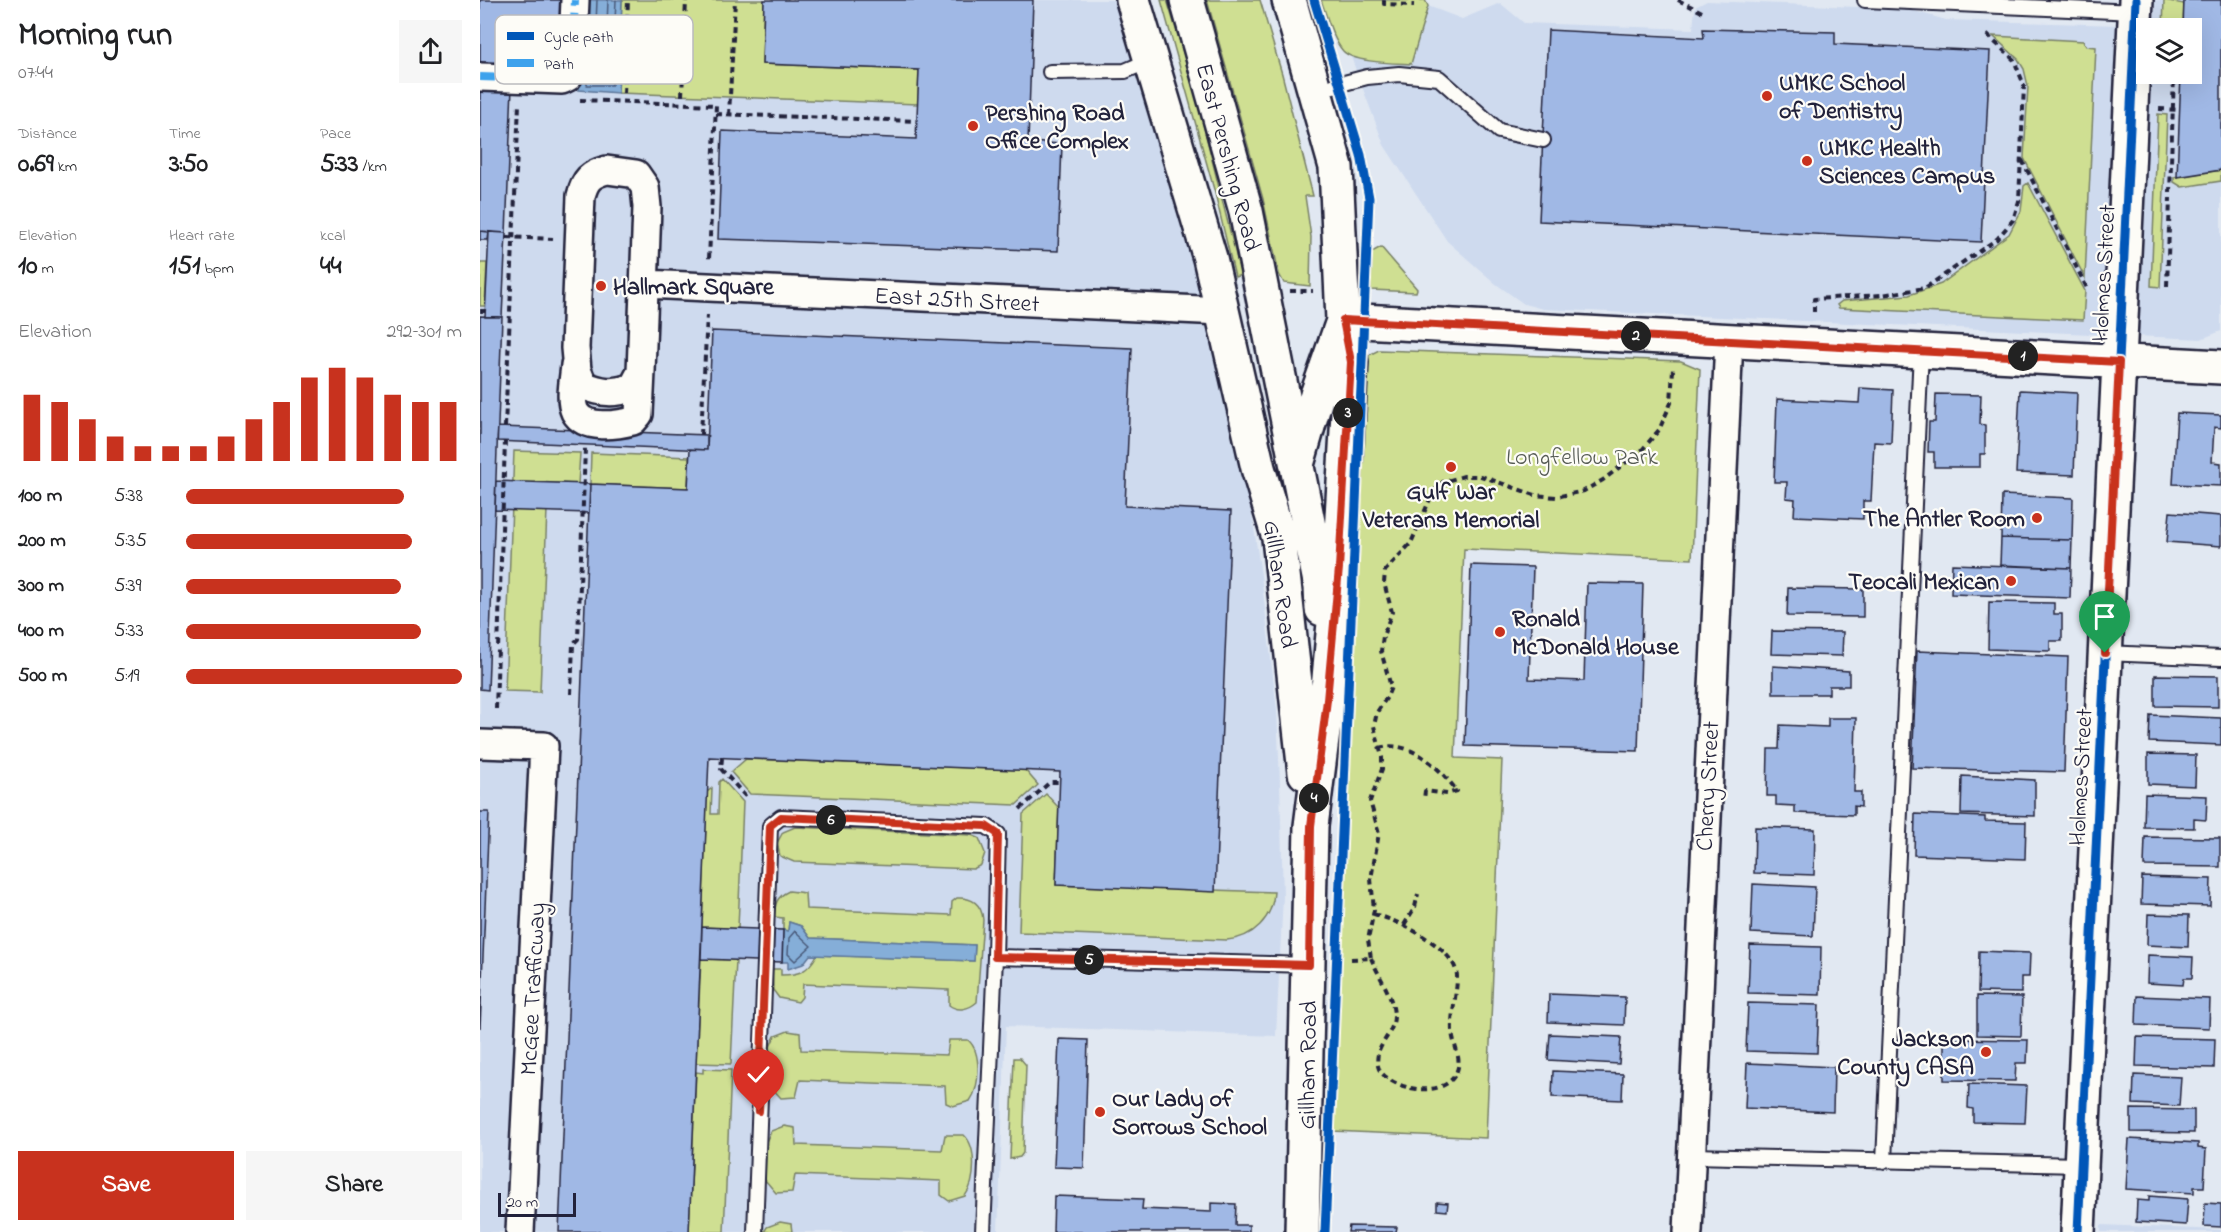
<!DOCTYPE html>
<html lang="en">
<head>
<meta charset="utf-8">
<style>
	:root { --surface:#fff; --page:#f6f6f6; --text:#202124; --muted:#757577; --accent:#c8321e }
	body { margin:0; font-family:"Indie Flower",sans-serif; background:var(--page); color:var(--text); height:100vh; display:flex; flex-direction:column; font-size:22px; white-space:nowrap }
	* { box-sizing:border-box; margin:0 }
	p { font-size:20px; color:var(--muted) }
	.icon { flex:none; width:33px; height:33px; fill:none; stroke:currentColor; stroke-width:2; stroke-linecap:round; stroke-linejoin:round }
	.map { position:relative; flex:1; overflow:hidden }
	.drawer { display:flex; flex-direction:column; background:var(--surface); width:480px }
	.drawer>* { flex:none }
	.fabs { position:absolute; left:1656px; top:18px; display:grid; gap:12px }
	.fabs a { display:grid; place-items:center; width:66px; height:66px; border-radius:0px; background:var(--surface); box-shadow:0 6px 24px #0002; font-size:30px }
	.scale { position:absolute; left:18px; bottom:15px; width:78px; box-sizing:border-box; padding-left:6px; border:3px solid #22223b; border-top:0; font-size:16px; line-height:21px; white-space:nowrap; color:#22223b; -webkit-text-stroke:4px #fdfcf7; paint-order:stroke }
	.pin { position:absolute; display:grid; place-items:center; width:51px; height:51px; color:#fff; margin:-62px -26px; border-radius:50% 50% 50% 0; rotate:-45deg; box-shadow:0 0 6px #0007 }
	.pin .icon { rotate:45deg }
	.km { position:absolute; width:30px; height:30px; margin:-15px; border-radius:50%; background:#222; color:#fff; font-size:16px; line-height:30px; text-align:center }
	.round { display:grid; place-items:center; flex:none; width:63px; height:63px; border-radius:0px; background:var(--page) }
	.overview { display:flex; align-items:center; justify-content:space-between; height:102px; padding:0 18px }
	h1 { font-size:33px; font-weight:700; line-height:45px }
	.stats { display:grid; grid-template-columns:repeat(3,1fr); gap:9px; height:102px; padding:6px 18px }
	.stats div { display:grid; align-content:center }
	.stats b { font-size:26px; font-weight:700 }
	.stats small { font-size:16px; font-weight:400 }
	.stats p { font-size:16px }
	.chart { height:168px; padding:12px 18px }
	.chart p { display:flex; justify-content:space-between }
	.chart svg { width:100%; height:108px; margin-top:6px; stroke:var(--accent); stroke-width:6 }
	.cta { display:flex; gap:12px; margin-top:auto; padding:12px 18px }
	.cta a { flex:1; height:69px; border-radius:0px; background:var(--accent); color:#fff; font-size:24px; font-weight:700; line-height:69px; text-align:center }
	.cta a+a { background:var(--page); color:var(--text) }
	ul { padding:0 18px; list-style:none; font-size:20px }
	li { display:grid; grid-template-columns:96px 72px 1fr; align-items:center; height:45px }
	li i { height:15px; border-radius:8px; background:var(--accent) }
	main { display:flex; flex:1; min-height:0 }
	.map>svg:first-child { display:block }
</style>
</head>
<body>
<main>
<section class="drawer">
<div class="overview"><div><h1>Morning run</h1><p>07:44</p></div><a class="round"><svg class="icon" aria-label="share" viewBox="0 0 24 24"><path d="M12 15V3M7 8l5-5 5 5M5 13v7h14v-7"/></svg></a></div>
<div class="stats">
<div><p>Distance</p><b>0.69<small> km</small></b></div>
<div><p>Time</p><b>3:50</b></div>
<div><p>Pace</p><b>5:33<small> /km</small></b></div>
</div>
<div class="stats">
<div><p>Elevation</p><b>10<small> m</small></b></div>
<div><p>Heart rate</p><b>151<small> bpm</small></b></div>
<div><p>kcal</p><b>44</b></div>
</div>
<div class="chart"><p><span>Elevation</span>292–301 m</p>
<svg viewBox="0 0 160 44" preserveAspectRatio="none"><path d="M5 44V17M15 44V20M25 44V27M35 44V34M45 44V38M55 44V38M65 44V38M75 44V34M85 44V27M95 44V20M105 44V10M115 44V6M125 44V10M135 44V17M145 44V20M155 44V20"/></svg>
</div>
<ul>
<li><b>100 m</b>5:38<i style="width:79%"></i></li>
<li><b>200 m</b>5:35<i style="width:82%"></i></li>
<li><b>300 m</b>5:39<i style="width:78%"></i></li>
<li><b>400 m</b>5:33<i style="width:85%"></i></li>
<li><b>500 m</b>5:19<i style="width:100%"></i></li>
</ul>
<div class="cta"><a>Save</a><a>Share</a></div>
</section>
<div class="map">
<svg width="1741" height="1232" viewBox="0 0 1741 1232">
	<rect width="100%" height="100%" fill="#e1e8f2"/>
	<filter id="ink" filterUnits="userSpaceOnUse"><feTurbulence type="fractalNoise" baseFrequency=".0167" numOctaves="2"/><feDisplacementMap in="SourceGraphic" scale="12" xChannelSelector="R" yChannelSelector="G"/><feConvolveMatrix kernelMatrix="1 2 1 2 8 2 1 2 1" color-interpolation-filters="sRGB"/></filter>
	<g filter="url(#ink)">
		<path fill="#cedaee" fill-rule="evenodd" d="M0,0h644l50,173 75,322 12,80 16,135 3,73 3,113 -7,140 -270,-10 -8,206h-518z
			M1675,0h66v331l-20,8 -658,-30 -19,-5 -28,-20 -49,-43 -63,-96 -33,-88 60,7 17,-58 34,13 38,-16 24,20 169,6 2,-22 12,-6 200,8 39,11 208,6zM1666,28h46v46h-46z
			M1621,1225l120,5v2h-120z"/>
		<path fill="#cfdf92" stroke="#788066" stroke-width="1.5" d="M142,0h142l-2,64 157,6 -1,34 -300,-11z
			M681,0h6l27,88 47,187 -6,2 -20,-84z
			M727,0h53l22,74 31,122h-8l6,41 -1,49 -26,-3 -5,-9 -16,-75z
			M841,0h104l3,6 -17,58c-16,-1 -57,-1 -68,-13 -11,-13 -16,-35 -22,-51z
			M1684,0l20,4 -1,24h-20z
			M1513,36l90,5 3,5 10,1 -11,231 -61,-120 4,-72 -4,-17 -6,-10z
			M1678,114l9,1 -7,172 -9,-1z
			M1741,170v11l-39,6 -8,-5v-5z
			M1548,183l57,108 -2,29 -244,-12 -2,-3 5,-4 67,-6 32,-11 68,-50 12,-23 3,-25z
			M901,247l36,42 -1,3 -45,-2 1,-38z
			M0,263h7l-2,43h-5z
			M899,350l302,11 19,8 -8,190 -228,-10 -9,209 47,2 -16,378 -153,-7 34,-771 2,-5z
			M34,451l66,2 -2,31 -30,-1 -8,209 -35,-1z
			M111,453l98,4 -1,31 -98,-4z
			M266,759l279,11 13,15 -22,20 -266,-11 -19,-22z
			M242,779l21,23 -5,127 -36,-2 5,-135 5,-4 -1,26h7l1,-32z
			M566,794l13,14 -3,77 218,7c-1,26 -21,46 -47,48l-208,-8 4,-118z
			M315,827l176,8 8,3 6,15 -4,12 -8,4 -179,-7 -14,-6 -3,-13 6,-11z
			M309,891l16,2 1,16 145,6 1,-13 5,-4c15,-1 25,6 26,22l-6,82c-8,7 -19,10 -28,3v-15l-146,-6 -1,13 -4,5 -19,-4 -6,-8 -1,-21h9v6c19,0 27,-4 36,-20l157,6 1,-16 -165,-7 -9,-12 -12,-4 -1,9 -5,-1v-12l-9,-1c1,-13 2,-20 15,-26z
			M221,959l35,1 -5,104 -35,-1z
			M308,1031l12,2 1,17 146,5 2,-15h19c14,12 12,47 2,61l-17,5 -7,-3 -1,-17 -145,-6 -4,17 -15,1 -12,-13 1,-38 5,-11z
			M534,1058h6l6,7 -3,88 -3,4 -10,2z
			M223,1069l28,1 -7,162h-35l7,-160 7,1z
			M304,1126l11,2 1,17 146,5 3,-15h19c13,12 12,47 1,61l-16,5 -8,-6v-14l-146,-6 -3,17 -16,1 -11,-13 1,-38 5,-11z
			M300,1222l11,2 1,8h-28l3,-5z"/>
		<path fill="#85aed8" stroke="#5d7699" stroke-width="1.5" d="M103,0h39l-4,93 -39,-3z
			M309,922l12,4 9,12 165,7 -1,16 -164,-6 -7,9 -15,5v-7h-6l1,-32 5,1z"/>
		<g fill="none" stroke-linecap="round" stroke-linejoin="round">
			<path stroke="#4a5a7a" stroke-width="1.5" d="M117,0l-3,75 8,3 3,-2 3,-76
				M106,73l1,12h25l4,-85
				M315,931l16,15 -16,15 -7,-7 1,-16z"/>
		</g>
		<path fill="#a0b8e5" stroke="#22223b" stroke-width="1.5" d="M0,0h95l-3,69 -92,8z
			M284,0h269l-5,142 34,2 -4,107 -340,-12 4,-108 194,8 3,-69 -157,-6z
			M1704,0h37v170l-44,7 4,-103h11v-46h-9z
			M1223,29l132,3v12l155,7 -9,191 -442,-21 9,-191 156,8z
			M0,86l32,1 -6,146 -26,-2z
			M0,231l9,1 -1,8h-8z
			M9,232l17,1 -4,84h-17z
			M0,316l22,1 -14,373 -8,-1z
			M232,331l420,17 -7,158 106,5 -16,381 -159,-7 4,-113 -351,-15 -20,475h-130l31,-748 98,4 2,-39 17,1z
			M1380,388l33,2 -2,53 -17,-1 -3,59h-8v18l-69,-3 1,-17 -9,-1 1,-16h-13l3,-83 82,4z
			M1540,390l57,3 -3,82 -58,-2z
			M1456,394l45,1 -1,29 5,1v29h-5v13h-46v-15h-6l1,-30h6z
			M1697,413l44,2v13l-7,-1 -2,35 9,1v23l-48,-2z
			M18,427l209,8v15l-210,-9z
			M16,481l94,3 -1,29 -94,-3z
			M1522,495l71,3 -1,42 -71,-2z
			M1690,512l51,4v30l-54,-4z
			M1521,538l71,2 -1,28 -71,-3z
			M1472,564l119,4 -1,30 -119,-4z
			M991,565l62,2 -4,112 55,2 3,-98 56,1 -5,167 -173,-5z
			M1308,588l75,1v28l-76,-1z
			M1509,602l65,1v11h8v27h-12v10l-62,-2z
			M1292,631l71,1 -1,24 -71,-2z
			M1437,651l151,6 -4,115 -152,-4z
			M1293,666l76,5v15h-20v8h-56z
			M1675,675l63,1v31l-63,-1z
			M1670,715l71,3v27l-72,-3z
			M1348,718h28l-2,74h7v15l-7,-1v9l-59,-2v-7l-19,-1v-9h-9l1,-47h11l1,-24 48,2z
			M1668,754l48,1 -1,31 -47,-2z
			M1482,776l73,4v36l-74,-2z
			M1665,794l62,2 -1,24 -12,-1v9l-50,-1z
			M0,812h9l-9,216z
			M1435,814l70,3v4l41,1 -1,37 -111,-4z
			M1275,827l60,2 -1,46 -60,-2z
			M1665,837l75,1v29l-76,-1z
			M1662,877l69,2 -1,27 -69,-2z
			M1273,884l62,3 -2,49 -62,-3z
			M1668,914l41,1 -1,32 -41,-2z
			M222,927l81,3 -1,32 -81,-3z
			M1270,945l71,2 -1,48 -72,-2z
			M1499,951l51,2 -1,24h-8v16l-43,-1z
			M1668,955l45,2 -1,21h-8l-1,7 -36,-2z
			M1069,994l76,3 -1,28 -76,-3z
			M1497,996l45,1 -1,39 -44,-1z
			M1657,996l73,3 -1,29 -73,-3z
			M1268,1003l71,2 -2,48 -71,-2z
			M1070,1034l71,3 -2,27 -71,-4z
			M1657,1037l78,2 -1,29 -78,-2z
			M579,1039l29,1 -4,128 -30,-1z
			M1464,1039l84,1 -1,23h-11l-1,18 -71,-1z
			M1267,1063l87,4 -1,45 -88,-4z
			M1073,1071l70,3 -1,26 -70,-3z
			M1654,1075l47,2 -2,29 -46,-2z
			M1489,1084l58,2 -2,37 -52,-1v-13l-5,-1z
			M1651,1109l63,1v23l-63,-1z
			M1649,1139l69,4v5l8,1 -2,38h-10v6l-68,-4z
			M574,1196l89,3 -1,10 69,3v-9l25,1 -1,21h14v7h-196z
			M1669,1196l39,3 -2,26 -50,-3 1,-22 12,1z
			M957,1202l11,1 -1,8 -10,-1z
			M1725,1203l16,1v23l-17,-1z
			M869,1226l48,1 -1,5h-48z"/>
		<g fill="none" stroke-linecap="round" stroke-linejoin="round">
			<defs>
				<path id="lane" d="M1385,0l270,12
					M570,72l75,-1 26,-11
					M834,91l53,-14 32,-3 40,4 60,53 44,9
					M1625,653l116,5
					M1212,1156l389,9
					M1404,1161l37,-810
					M275,1232l15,-406 11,-9 205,9 12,8 -3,123 314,8
					M503,1232l12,-275"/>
				<path id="street" d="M0,77l82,3 6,-3 4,-8 3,-69
					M127,170l29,4 9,13 2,20 -6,165 -8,15c-19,7 -31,6 -50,-2l-6,-15 -2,-22 6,-152c4,-16 9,-22 26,-26z
					M165,284l577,27
					M95,365c-1,13 -6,35 0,47 10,18 42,13 58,9l6,-7 2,-42
					M0,744l64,2 -24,486
					M1208,1232l41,-892"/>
				<path id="secondary" d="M653,0l77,258 48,210 21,70 26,235
					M707,0l59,211 75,376 1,22
					M809,0l47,167 7,153 8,42 -12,206 -12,132 -16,126 -9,406
					M863,320l878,47
					M818,461l19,-66 26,-74
					M1598,1232l58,-1232"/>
			</defs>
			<use href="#lane" stroke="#22223b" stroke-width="18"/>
			<use href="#street" stroke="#22223b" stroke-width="32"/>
			<use href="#secondary" stroke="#22223b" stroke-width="38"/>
			<path stroke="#22223b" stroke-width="4" stroke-dasharray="6 4.5" stroke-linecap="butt" d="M904,0v4l30,1
				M1198,0l24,12
				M144,93l4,-93
				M202,96l4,-96
				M100,100l136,5 -7,154
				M1679,109l20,1
				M236,114l201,7
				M249,115l6,-115
				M1542,160l66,130
				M1690,193l4,-119
				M26,237l47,2
				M1687,286l3,-88
				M810,291h23
				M0,311h5
				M1334,312v-13l68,-4 43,-7 72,-49 16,-19 6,-19 5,-116 -10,-25 -29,-27
				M25,427l14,-323
				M221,435l6,-120
				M91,694l2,-50 5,-5 7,-191
				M16,709l9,-268
				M899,748c31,-9 60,19 78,43l-10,3 -22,-3 -1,8
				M242,758l-1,11 26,29
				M540,809l30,-27h10
				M924,925l11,-18 3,-13
				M891,958c7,17 23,40 23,58 0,21 -23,31 -15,53 12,21 62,30 76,6 9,-16 -2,-28 -3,-44 -1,-18 5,-36 5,-55 -1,-28 -59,-56 -84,-62
				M871,959l20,-1 -3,-18 6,-30 -3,-31 8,-46 -9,-32 12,-32v-12l-8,-31 3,-14 10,-15 4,-10 -10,-36 2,-15 9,-24 -8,-29 1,-12 26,-28 22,-51 10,-10 21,-6h17l54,19 21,2 28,-6 19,-11 39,-30 17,-20 12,-27 2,-34"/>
			<use href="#lane" stroke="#fdfcf7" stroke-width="14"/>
			<use href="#street" stroke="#fdfcf7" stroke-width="27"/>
			<use href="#secondary" stroke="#fdfcf7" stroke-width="33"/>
			<path stroke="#3ea2ec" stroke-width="8" stroke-dasharray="15 8" stroke-linecap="butt" d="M0,77l82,3 6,-3 4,-8 3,-69"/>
			<defs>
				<path id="cycleway" d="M834,0l47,155 8,43 -44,1034
					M1598,1232l58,-1232"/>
			</defs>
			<use href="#cycleway" stroke="#fdfcf7" stroke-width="13"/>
			<use href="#cycleway" stroke="#0057b8" stroke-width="9"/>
		</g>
	</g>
	<g fill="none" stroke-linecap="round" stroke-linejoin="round" filter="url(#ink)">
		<defs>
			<path id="route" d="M279,1111l11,-285 11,-9 205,9 12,8 -3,123 314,8 2,-139 16,-126 12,-132 12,-206 -8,-42 776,42 -14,291"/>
		</defs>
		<use href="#route" stroke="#fff" stroke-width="12"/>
		<use href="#route" stroke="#c8321e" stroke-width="8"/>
	</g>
	<g fill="#c8321e" stroke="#fdfcf7" stroke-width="2">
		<circle cx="1287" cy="96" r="6"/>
		<circle cx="493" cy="126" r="6"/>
		<circle cx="1327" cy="161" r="6"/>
		<circle cx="121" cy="286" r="6"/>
		<circle cx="971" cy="467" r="6"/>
		<circle cx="1557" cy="518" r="6"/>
		<circle cx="1531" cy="581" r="6"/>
		<circle cx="1020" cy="632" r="6"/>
		<circle cx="1506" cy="1052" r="6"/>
		<circle cx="620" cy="1112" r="6"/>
	</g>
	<g text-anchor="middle" stroke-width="4.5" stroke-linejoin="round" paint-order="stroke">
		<g font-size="24" font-weight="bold" fill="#22223b" stroke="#fdfcf7" text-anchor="start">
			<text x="1299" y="90">UMKC School<tspan x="1299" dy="28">of Dentistry</tspan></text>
			<text x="505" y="120">Pershing Road<tspan x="505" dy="28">Office Complex</tspan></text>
			<text x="1339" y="155">UMKC Health<tspan x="1339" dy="28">Sciences Campus</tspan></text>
			<text x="133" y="294">Hallmark Square</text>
			<text x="971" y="499" text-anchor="middle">Gulf War<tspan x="971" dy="28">Veterans Memorial</tspan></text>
			<text x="1545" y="526" text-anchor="end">The Antler Room</text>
			<text x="1519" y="589" text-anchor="end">Teocali Mexican</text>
			<text x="1032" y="626">Ronald<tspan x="1032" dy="28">McDonald House</tspan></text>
			<text x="1494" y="1046" text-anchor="end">Jackson<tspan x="1494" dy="28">County CASA</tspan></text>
			<text x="632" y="1106">Our Lady of<tspan x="632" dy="28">Sorrows School</tspan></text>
		</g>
		<g font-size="24" fill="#22223b" stroke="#fdfcf7">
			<text transform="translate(749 157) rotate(75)" y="8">East Pershing Road</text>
			<text transform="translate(1623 273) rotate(-87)" y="8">Holmes Street</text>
			<text transform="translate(477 299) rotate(3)" y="8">East 25th Street</text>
			<text transform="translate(801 584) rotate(82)" y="8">Gillham Road</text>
			<text transform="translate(1600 777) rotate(-87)" y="8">Holmes Street</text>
			<text transform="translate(1227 786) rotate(-87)" y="8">Cherry Street</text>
			<text transform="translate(52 989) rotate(-87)" y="8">McGee Trafficway</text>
			<text transform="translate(827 1065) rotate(-89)" y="8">Gillham Road</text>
		</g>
		<g font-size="24" fill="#565b55" stroke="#fdfcf7">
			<text x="1102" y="464">Longfellow Park</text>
		</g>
	</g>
	<rect x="15" y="15" width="198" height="69" rx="9" fill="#fdfcf7" stroke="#bbbbbf" stroke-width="1.5"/>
	<rect x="27" y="32" width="27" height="8" fill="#0057b8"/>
	<rect x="27" y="59" width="27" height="8" fill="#3ea2ec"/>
	<g font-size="16" fill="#22223b">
		<text x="64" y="42">Cycle path</text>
		<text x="64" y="69">Path</text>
	</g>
</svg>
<div class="fabs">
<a><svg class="icon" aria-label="layers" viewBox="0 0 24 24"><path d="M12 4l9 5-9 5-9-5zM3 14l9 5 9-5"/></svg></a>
</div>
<div class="scale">20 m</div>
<div class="pin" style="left:1625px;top:653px;background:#1e9e55"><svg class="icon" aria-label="arrive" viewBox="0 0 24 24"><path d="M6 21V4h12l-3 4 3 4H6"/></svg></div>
<div class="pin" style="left:279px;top:1111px;background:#d93025"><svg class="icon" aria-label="check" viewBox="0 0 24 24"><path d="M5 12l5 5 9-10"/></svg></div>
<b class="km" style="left:1543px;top:356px">1</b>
<b class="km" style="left:1156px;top:336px">2</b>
<b class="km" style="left:868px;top:413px">3</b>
<b class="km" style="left:834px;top:798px">4</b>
<b class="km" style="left:609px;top:960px">5</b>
<b class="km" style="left:351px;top:820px">6</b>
</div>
</main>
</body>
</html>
